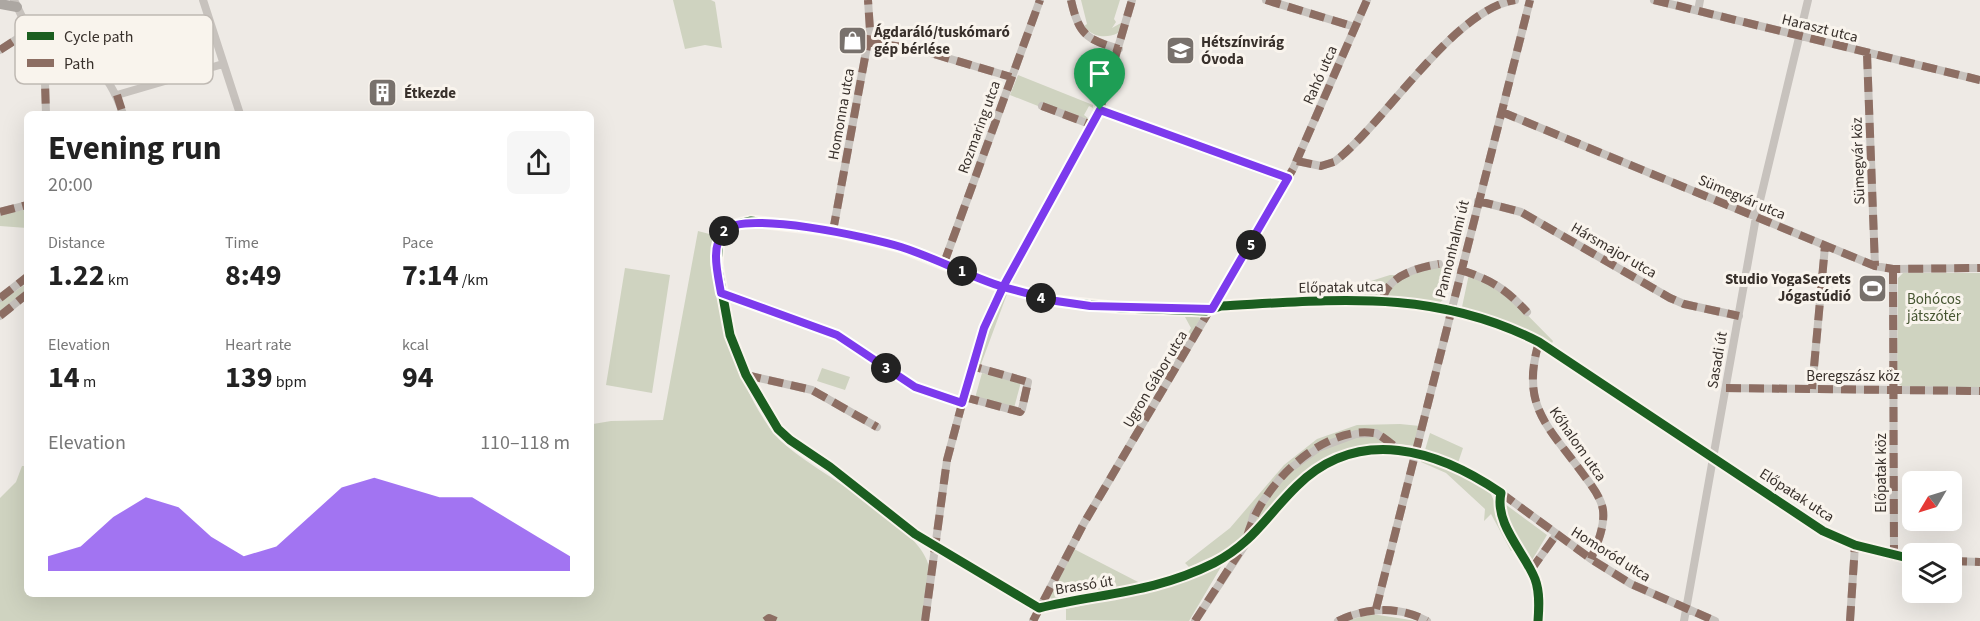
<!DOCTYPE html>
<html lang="en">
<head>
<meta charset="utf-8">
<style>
	:root { --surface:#fff; --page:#f6f6f6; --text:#222; --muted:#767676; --accent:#7c3aed }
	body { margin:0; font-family:"Source Sans 3",sans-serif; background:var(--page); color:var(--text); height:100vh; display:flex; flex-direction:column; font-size:22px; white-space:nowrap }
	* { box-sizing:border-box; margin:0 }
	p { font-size:20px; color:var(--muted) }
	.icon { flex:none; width:33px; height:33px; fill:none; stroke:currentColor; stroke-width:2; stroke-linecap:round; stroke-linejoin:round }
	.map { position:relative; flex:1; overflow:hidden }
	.side { position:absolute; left:24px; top:111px; width:570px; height:486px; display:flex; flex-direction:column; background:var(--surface); border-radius:9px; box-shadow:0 6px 24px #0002 }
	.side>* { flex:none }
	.needle { width:39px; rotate:232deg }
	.tools { position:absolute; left:1902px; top:471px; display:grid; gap:12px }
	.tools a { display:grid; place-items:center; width:60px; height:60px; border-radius:9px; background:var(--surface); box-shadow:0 6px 24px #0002; font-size:30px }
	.pin { position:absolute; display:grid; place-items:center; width:51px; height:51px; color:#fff; margin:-62px -26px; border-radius:50% 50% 50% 0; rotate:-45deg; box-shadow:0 0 6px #0007 }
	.pin .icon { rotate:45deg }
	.km { position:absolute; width:30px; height:30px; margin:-15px; border-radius:50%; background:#222; color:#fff; font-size:16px; line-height:30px; text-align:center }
	.round { display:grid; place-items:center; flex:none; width:63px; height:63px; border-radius:9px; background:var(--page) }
	.summary { display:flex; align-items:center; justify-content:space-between; height:102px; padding:0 24px }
	h1 { font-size:33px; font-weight:700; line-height:45px }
	.metrics { display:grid; grid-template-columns:repeat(3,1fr); gap:9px; height:102px; padding:6px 24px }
	.metrics div { display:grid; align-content:center }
	.metrics b { font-size:30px; font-weight:700 }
	.metrics small { font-size:16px; font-weight:400 }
	.metrics p { font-size:16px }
	.chart { height:168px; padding:12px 24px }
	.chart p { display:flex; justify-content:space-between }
	.chart svg { width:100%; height:108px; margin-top:6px; fill:var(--accent); opacity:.7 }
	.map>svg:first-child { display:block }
</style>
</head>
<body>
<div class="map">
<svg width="1980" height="621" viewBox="0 0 1980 621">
	<rect width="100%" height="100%" fill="#eeeae5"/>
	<path fill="#cfd3c0" d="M673,0h38l4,2 7,46 -17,-3 -20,4z
		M1081,0h39l-6,19 2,3 -4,6 9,-5 -3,10c-12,6 -26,4 -34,-7l3,-2z
		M1018,75l75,30v3l-4,-2 -5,9 5,4 -46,-11 -33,-13z
		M27,209v19l-27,-2v-11z
		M698,231l19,5c-18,46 29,173 65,206 32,30 139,83 147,125 2,12 -6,41 -8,54h-921v-123l16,-16 6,-16h5v128h564l2,-170 18,-3 52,-1z
		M1439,266l14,1 -9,32 -6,5 -59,-8h-42l-1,-4 54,-17h21z
		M625,268l45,7 -18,118 -46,-8z
		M1903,273h77v115l-78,-2 -5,-3 1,-105z
		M1469,274l37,19 47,48 -2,4 -33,-18 -56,-20z
		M27,283v7l-27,21v-9z
		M1007,294l-27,73 -2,-6 24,-64z
		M1199,315l1,4 -24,41 -3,-3 18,-29 -6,-11z
		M822,368l28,9 -5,13 -28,-9z
		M982,373l39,9 -7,26 -39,-10z
		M1400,424l20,2 -5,20c-59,-10 -96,9 -135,53 -11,12 -21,27 -34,38 -16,13 -38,21 -57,30l-4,-4 45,-35 54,-63 33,-26 40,-14z
		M1430,433l33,15 -5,15 -33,-13z
		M1422,458l31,10 37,24 25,57 -4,2 -20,-37 -7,7 1,-12 -39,-36 -25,-11z
		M1505,504l42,31 -15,25h-3l-25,-50z
		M1074,549l66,34 -88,17 -3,-4z
		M1225,560l-36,61 -123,-1v-11l76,-16z
		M1372,614l45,7h-72z"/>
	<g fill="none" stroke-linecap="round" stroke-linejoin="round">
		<path stroke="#c7c2bd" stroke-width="8" d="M14,0l21,44 10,39 1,31
			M203,0l37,114
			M1071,0c8,35 15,39 48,49
			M1266,0l89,27
			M1654,0l326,80
			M1698,11l2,-11
			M867,42l50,7 94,28
			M35,44c46,-5 75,30 88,70
			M0,50l29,-19
			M1867,54l8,212
			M117,95l106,-31
			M1042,106l50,19
			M1100,109l188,70
			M1502,112l373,154 18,3 87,-1
			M1297,161l24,5 13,-4c50,-37 118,-152 181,-162
			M1478,201l43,11 149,86 14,6 55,12
			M0,212l27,-7
			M833,231l37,-201 -2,-30
			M944,263l96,-263
			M1893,269l1,288
			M1461,270c30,10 44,18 66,42
			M721,293l116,42 78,52 47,16
			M0,298l27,-21
			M1383,299c4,-23 36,-32 56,-35
			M0,316l27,-22
			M1539,342c-19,64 9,84 44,132 8,11 18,23 20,36 2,17 -6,34 -12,49
			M746,375l66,15 65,37
			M1726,388l254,3
			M1812,389l13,-143
			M964,397l56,15 2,-3 6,-27 -56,-16
			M1501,493l90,66 40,25 84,37
			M1952,561l28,1
			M1531,570l25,-35
			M1376,609l154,-609
			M925,621l22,-161 25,-94 21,-61 107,-196 32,-109
			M1033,621l51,-98 209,-354 74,-169
			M1195,621l50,-76 9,-32 30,-40 34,-25 38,-14 20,-1 21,15
			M1338,621c28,-14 62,-15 89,0
			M1538,621c1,-13 2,-29 -3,-42 -10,-26 -41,-55 -34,-86 -63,-43 -142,-68 -204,-7 -30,29 -43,56 -83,77 -60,30 -112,30 -175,45l-124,-74 -85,-67 -40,-27 -12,-11 -32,-54 -16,-40 -13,-71 2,-26 11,-12 21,-5 82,10 68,16 92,37 63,17 65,7 85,3 15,-5c113,-6 213,-18 318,36l284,189 32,14 57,14
			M1684,621l72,-404 52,-217
			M1850,621l5,-76"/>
		<path stroke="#aca7a2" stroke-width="10" d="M0,4l17,3"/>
		<path stroke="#8d6e63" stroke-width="8" stroke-dasharray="15 8" stroke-linecap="butt" d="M1071,0c8,35 15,39 48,49
			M1266,0l89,27
			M1654,0l326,80
			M867,42l50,7 94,28
			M35,44l10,39 1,31
			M0,50l29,-19
			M1867,54l8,212
			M117,95l6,19
			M1042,106l50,19
			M1100,109l188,70
			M1502,112l373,154 18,3 87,-1
			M1297,161l24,5 13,-4c50,-37 118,-152 181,-162
			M1478,201l43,11 149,86 14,6 55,12
			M0,212l27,-7
			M833,231l37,-201 -2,-30
			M944,263l96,-263
			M1893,269l1,288
			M1461,270c30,10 44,18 66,42
			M721,293l116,42 78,52 47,16
			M0,298l27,-21
			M1383,299c4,-23 36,-32 56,-35
			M0,316l27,-22
			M1539,342c-19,64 9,84 44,132 8,11 18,23 20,36 2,17 -6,34 -12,49
			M746,375l66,15 65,37
			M1726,388l254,3
			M1812,389l13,-143
			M964,397l56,15 2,-3 6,-27 -56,-16
			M1501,493l90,66 40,25 84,37
			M1247,537c12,-48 73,-112 127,-104 8,2 17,11 23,15
			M1952,561l28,1
			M1531,570l25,-35
			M1376,609l154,-609
			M765,621l4,-3 7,3
			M925,621l22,-161 25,-94 21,-61 107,-196 32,-109
			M1033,621l51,-98 209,-354 74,-169
			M1195,621l44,-68
			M1338,621c28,-14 62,-15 89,0
			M1850,621l5,-76"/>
		<defs>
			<path id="cycleway" d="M1538,621c1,-13 2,-29 -3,-42 -10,-26 -41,-55 -34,-86 -63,-43 -142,-68 -204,-7 -30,29 -43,56 -83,77 -60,30 -112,30 -175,45l-124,-74 -85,-67 -40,-27 -12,-11 -32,-54 -16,-40 -13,-71 2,-26 11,-12 21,-5 82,10 68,16 92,37 63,17 65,7 85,3 15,-5c113,-6 213,-18 318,36l284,189 32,14 57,14"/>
		</defs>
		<use href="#cycleway" stroke="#f9f4ed" stroke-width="13"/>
		<use href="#cycleway" stroke="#1b5e20" stroke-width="9"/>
	</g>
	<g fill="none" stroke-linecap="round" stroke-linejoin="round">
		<defs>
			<path id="route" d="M1100,110l-97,177c-35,-11 -67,-29 -102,-40 -29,-9 -158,-38 -177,-16 -14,16 -6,44 -3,62l116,42 78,52 47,16 22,-75 19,-41 53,14 34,5 122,3 76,-131 -188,-68"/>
		</defs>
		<use href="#route" stroke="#fff" stroke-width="12"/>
		<use href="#route" stroke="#7c3aed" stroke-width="8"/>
	</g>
	<defs>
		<symbol id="shop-square" viewBox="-11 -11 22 22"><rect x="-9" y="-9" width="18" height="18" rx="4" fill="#78716c" stroke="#f9f4ed"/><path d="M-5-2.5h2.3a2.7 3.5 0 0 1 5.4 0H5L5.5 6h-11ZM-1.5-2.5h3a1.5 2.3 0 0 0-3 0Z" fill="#fff"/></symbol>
		<symbol id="school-square" viewBox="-11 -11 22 22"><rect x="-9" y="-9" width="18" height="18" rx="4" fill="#78716c" stroke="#f9f4ed"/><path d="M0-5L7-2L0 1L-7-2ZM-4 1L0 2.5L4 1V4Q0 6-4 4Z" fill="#fff"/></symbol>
		<symbol id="building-square" viewBox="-11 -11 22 22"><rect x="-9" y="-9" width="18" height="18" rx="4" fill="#78716c" stroke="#f9f4ed"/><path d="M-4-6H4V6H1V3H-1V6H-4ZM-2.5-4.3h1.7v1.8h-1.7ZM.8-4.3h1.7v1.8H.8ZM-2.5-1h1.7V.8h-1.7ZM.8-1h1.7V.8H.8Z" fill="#fff"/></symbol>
		<symbol id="stadium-square" viewBox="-11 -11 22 22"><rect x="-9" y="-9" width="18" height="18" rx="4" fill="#78716c" stroke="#f9f4ed"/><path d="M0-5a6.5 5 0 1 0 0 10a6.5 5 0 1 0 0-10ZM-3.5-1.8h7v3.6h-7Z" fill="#fff"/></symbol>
	</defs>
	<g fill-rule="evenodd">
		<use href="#shop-square" x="836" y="24" width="33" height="33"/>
		<use href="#school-square" x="1164" y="34" width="33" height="33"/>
		<use href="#building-square" x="366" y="76" width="33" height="33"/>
		<use href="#stadium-square" x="1856" y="272" width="33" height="33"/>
	</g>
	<g text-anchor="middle" stroke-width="6" stroke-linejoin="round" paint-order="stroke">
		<g font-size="15" fill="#38302b" stroke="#f9f4ed">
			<text transform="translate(1820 28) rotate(14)" y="5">Haraszt utca</text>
			<text transform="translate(1320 75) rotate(-66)" y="5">Rahó utca</text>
			<text transform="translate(841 114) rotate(-80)" y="5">Homonna utca</text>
			<text transform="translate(979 127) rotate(-70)" y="5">Rozmaring utca</text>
			<text transform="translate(1858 161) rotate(-92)" y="5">Sümegvár köz</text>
			<text transform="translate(1742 197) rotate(23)" y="5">Sümegvár utca</text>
			<text transform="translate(1452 249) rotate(-76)" y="5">Pannonhalmi út</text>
			<text transform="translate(1614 250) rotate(30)" y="5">Hársmajor utca</text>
			<text transform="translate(1341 287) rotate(-1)" y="5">Előpatak utca</text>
			<text transform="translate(1717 360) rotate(-80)" y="5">Sasadi út</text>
			<text x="1853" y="381">Beregszász köz</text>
			<text transform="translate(1155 379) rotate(-59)" y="5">Ugron Gábor utca</text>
			<text transform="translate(1578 444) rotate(55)" y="5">Kőhalom utca</text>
			<text transform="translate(1881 473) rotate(-90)" y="5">Előpatak köz</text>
			<text transform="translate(1797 495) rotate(33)" y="5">Előpatak utca</text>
			<text transform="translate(1611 554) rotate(32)" y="5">Homoród utca</text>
			<text transform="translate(1084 585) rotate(-9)" y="5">Brassó út</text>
		</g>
		<g font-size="15" font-weight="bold" fill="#38302b" stroke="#f9f4ed" text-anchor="start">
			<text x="874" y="37">Ágdaráló/tuskómaró<tspan x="874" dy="17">gép bérlése</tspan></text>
			<text x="1201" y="47">Hétszínvirág<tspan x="1201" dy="17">Óvoda</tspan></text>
			<text x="404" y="98">Étkezde</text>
			<text x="1851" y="284" text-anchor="end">Studio YogaSecrets<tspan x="1851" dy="17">Jógastúdió</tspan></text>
		</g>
		<g font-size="15" fill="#465531" stroke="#f9f4ed">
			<text x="1934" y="304">Bohócos<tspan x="1934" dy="17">játszótér</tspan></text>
		</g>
	</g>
	<rect x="15" y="15" width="198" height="69" rx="9" fill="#f9f4ed" stroke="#bfb9b3" stroke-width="1.5"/>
	<rect x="27" y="32" width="27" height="8" fill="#1b5e20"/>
	<rect x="27" y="59" width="27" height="8" fill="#8d6e63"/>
	<g font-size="16" fill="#38302b">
		<text x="64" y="42">Cycle path</text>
		<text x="64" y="69">Path</text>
	</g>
</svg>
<div class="tools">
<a><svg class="needle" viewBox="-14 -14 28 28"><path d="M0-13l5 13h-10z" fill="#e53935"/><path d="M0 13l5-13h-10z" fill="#767676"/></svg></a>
<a><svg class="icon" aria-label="layers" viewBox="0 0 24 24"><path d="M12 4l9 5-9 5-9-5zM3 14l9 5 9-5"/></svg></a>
</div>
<div class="pin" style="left:1100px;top:110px;background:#1e9e55"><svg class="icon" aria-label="arrive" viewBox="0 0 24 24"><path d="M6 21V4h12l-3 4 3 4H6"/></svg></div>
<b class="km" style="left:962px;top:271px">1</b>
<b class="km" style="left:724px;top:231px">2</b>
<b class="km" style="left:886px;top:368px">3</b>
<b class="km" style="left:1041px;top:298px">4</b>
<b class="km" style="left:1251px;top:245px">5</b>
<section class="side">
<div class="summary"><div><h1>Evening run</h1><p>20:00</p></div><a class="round"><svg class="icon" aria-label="share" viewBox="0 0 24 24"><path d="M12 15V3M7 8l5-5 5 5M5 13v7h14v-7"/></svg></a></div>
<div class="metrics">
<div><p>Distance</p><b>1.22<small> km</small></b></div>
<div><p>Time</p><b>8:49</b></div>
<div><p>Pace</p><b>7:14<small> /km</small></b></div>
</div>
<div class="metrics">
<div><p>Elevation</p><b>14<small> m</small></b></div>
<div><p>Heart rate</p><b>139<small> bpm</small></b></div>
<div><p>kcal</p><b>94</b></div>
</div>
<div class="chart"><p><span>Elevation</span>110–118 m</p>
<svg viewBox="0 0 160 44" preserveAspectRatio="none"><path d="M0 44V38L10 34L20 22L30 14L40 18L50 30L60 38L70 34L80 22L90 10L100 6L110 10L120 14L130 14L140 22L150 30L160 38V44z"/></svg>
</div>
</section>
</div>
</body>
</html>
